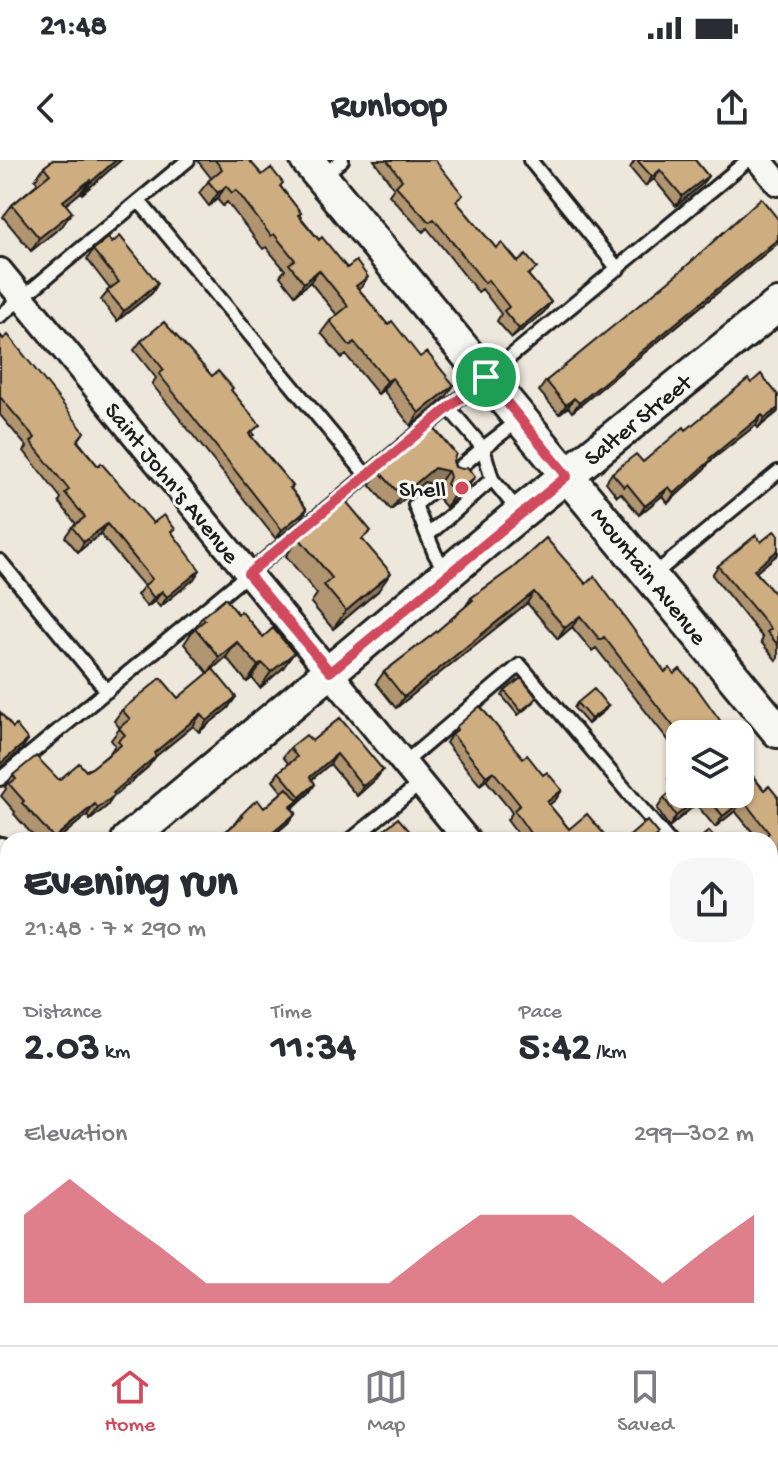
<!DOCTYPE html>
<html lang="en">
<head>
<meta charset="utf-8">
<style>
	:root { --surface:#fff; --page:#f7f7f7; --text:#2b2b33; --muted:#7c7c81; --line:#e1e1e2; --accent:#d1495b }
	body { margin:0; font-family:"Gochi Hand",sans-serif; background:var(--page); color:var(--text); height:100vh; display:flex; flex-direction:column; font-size:30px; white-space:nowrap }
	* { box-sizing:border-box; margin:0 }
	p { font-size:26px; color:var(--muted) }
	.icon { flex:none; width:44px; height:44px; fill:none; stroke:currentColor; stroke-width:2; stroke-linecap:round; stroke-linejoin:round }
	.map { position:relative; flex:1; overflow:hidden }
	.drawer { position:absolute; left:0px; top:672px; width:778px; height:514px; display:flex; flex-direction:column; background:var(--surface); border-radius:24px 24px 0 0; box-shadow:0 2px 6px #0004 }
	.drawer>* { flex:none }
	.buttons { position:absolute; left:666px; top:560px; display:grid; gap:16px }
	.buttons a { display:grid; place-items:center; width:88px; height:88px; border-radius:16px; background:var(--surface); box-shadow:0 2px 6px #0004; font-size:40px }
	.pin { position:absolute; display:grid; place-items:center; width:68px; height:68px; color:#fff; margin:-34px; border:4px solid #fff; border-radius:50%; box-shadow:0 2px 8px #0007 }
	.round { display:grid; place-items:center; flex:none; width:84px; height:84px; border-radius:24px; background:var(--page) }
	.overview { display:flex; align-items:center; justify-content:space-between; height:136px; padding:0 24px }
	h1 { font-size:44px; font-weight:700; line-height:60px }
	.stats { display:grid; grid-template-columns:repeat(3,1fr); gap:12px; height:136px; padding:8px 24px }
	.stats div { display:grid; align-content:center }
	.stats b { font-size:40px; font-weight:700 }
	.stats small { font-size:22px; font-weight:400 }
	.stats p { font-size:22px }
	.chart { height:224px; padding:16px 24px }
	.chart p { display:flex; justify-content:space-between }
	.chart svg { width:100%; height:144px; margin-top:8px; fill:var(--accent); opacity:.7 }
	.status { display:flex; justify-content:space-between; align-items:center; height:56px; padding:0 40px; background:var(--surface); direction:ltr }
	.status svg { height:22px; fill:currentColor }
	header { display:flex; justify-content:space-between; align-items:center; height:104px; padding:0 24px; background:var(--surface); font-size:36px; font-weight:700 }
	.tab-bar { display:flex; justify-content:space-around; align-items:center; height:112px; border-top:2px solid var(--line); background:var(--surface); font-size:22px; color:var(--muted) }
	.tab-bar a { display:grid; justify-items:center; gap:4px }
	.tab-bar .active { color:var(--accent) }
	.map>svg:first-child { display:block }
</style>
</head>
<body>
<div class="status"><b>21:48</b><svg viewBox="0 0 49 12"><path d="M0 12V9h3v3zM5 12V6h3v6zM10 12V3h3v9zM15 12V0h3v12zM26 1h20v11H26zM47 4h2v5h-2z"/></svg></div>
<header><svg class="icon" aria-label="back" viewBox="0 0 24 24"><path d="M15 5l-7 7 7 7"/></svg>Runloop<svg class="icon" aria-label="share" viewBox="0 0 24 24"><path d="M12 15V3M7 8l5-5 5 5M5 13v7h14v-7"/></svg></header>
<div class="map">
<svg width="778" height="1185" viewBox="0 0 778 1185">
	<rect width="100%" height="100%" fill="#eee7db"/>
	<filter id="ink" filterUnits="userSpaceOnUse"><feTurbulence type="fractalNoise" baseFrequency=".0125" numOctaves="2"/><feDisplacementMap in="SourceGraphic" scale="16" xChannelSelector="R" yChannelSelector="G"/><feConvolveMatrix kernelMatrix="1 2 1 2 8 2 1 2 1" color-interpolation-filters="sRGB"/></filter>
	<g filter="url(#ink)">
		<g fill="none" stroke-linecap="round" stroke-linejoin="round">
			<defs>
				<path id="service" d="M530,0l88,109
					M322,17l20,-17
					M139,41l228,275
					M0,156l188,-156
					M449,248l34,40 35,-27
					M452,314l31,-26 9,31 28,34
					M432,331l-17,14 20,49 11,18
					M428,375l64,-56
					M0,401l107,130
					M651,417l127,-105
					M404,603l116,-98 148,175
					M0,619l748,-619
					M351,680l70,-57
					M770,801l8,9
					M0,944l8,-7
					M770,1111l8,-6
					M204,1178l6,7
					M681,1185l9,-7"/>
				<path id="minor" d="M759,0l19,23
					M0,111l467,569
					M0,690l8,10
					M770,943l8,-7
					M770,1048l8,10
					M0,1171l11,14
					M401,1178l6,7
					M475,1185l9,-7"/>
				<path id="secondary" d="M307,0l471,571
					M128,680l392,-327 258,-208
					M0,786l8,-7"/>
			</defs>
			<use href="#service" stroke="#1c1c1c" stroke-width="18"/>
			<use href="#minor" stroke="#1c1c1c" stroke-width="30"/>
			<use href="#secondary" stroke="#1c1c1c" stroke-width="38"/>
			<use href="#service" stroke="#f6f6f2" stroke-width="12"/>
			<use href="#minor" stroke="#f6f6f2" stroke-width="24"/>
			<use href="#secondary" stroke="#f6f6f2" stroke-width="32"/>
		</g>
		<path fill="#b1956f" stroke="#1c1c1c" stroke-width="2" d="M53,0h68l-39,34 -1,-2 -16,13 -2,20 -32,26 -28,-34 9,-12 26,-22 -3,-3 9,-13z
			M197,0h52l13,15 19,12 20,26 -2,2 147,182 -35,29 -28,-36 -5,4 -32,-39 -4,3 -21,-25 9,-12 7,-6 -27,-33 -15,13 -15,-19 5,-6 -19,-23 -3,2 -36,-47 -4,4 -6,-7 -8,7 -10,-13 12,-15z
			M374,0h61l22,43 39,45 34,29 21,25 -7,10 -32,26 -15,-17 4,-7 -19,-25 -4,3 -51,-64 -4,4 -34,-37 5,-7z
			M635,0h60l13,16 -7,9 -25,21 -22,-27 -9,7 -15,-18z
			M778,59v24l-206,169 -4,-5 -9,7 -20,-23 7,-10z
			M112,83l46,40 -6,10 -35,28 -16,-21 9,-11 -23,-30 6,-9z
			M0,175l84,97 -6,9 20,25 55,57 22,6 -3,3 22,47 -34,28 -5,-6 -8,6 -10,-12 7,-9 -44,-52 -22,18 -13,-15 7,-10 4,-3 -17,-22 2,-4 -37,-47 3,-4 -27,-32z
			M141,181l71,35 19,14 23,45 -3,1 42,50 -2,3 16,20 -6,10 -25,20 -124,-155 4,-6 -22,-28z
			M778,252l-20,16 -2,-3 -47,37 -4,7 -37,34 -6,-7 -23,19 -18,-22 -4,3 -11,-14 6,-9 31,-11 43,-32z
			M453,301l13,29 -20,17 -8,-9 3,-8 -3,-5 -14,-3 -33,28 -21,-25 9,-14z
			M778,375v19l-22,18 22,26v60l-2,2 -15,-18 2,-4 -51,-63 6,-9 43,-24z
			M299,378l79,53 -45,38 -22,-26 6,-9 -31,-38z
			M546,378l134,196v21l-84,-107 -4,3 -20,-24 -14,12 -31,-36 -131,105 -20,-25 8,-11 52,-40 29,-25 6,-9 42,-30z
			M202,457l81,51 -23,20 -8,-10 -5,4 -21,-25 -18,16 -24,-29z
			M505,531l29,11 -16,13 -16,-19z
			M178,538l50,10 -29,24 -6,-6 -37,30 -8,11 -35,30 -6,9 -17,14 -3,-5 -30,25h-20l-23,-26 1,-2 -14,-16 5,-7 -1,-2 8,-12 46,5 33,-12 18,-15 5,-8 -4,-5 9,-12 -6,-7 8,-11z
			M577,543l31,3 -3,4 -17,14 -14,-16z
			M340,558l36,61 -19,17 -27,-32 -18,15 3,5 -6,9 -17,16 4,4 -7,9 -21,18h-52l18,-16 7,-9 23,-7 18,-16 -9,-11 6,-9 10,-8 -6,-7 7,-9 22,-7z
			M456,567l67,31 39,32 -6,9 -7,6 20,24 35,5 -5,6h-77l-15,-20 5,-7 -4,-6 -22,-27 -6,5 -34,-42z
			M741,602l23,28 14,7v84l-8,-10v-31h-11l-24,-29 -20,16 -19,-23 -27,23 -12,-18 7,-11 12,-10 -8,-9 8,-11 4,-3v29h60z
			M778,989v20l-8,-10z
			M0,1004l8,10v76l-8,-10z
			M770,1118l8,6v61h-9l-6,-7h7z
			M74,1178h78l1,2 35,-2 -5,7h-103z
			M286,1178h68l5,7h-67z"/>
		<path fill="#90795a" stroke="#1c1c1c" stroke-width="2" d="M116,0h5l-39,34 9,-12z
			M660,10l-6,9 -9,7 7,-9z
			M708,16l-7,9 -25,21 6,-10z
			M90,20l-9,12 -27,22 9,-13z
			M226,26l-9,13 -8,7 9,-13z
			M72,52l-9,13 -32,26 8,-13z
			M778,79v4l-206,169 7,-9z
			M319,110l-9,12 -15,13 9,-12z
			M368,117l-8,12 -12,10 8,-13z
			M158,123l-6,10 -35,28 7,-10z
			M551,142l-7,10 -32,26 7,-9z
			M392,218l-9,12 -5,4 9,-13z
			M454,225l-8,12 -35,29 8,-13z
			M574,238l-6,9 -9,7 7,-9z
			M778,248v3l-20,17 7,-10z
			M762,255l-6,10 -47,37 -4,7 -37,34 6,-9 36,-36z
			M434,308l14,3 -10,14 -14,-3 -33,28 10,-14z
			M475,317l-9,13 -20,17 9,-13z
			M669,327l-7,9 -23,19 6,-9z
			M307,349l-6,10 -25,20 6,-9z
			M107,364l-7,10 -22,18 6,-10z
			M778,390v4l-30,25 6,-9z
			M200,410l-6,9 -34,28 7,-10z
			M391,413l-13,18 -45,38 13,-18z
			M162,431l-7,10 -8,6 7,-9z
			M534,432l-7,11 -131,105 8,-11z
			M580,456l-8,11 -14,12 7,-11z
			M237,482l-11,15 -18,16 11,-16z
			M294,493l-11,15 -23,20 11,-16z
			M262,503l-10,15 -5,4 11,-16z
			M236,537l-8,11 -29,24 8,-11z
			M608,546l-3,4 -17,14 3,-5z
			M201,554l-8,12 -37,30 -8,11 -35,30 -6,9 -17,14 8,-12 15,-15 41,-40z
			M28,580l-7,10 -21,18v-4z
			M337,594l-7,10 -27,23 7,-10z
			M383,610l-7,9 -19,17 6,-10z
			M493,611l-7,9 -6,5 6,-9z
			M315,624l-6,9 -14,12 -4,5 -1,-3z
			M562,630l-6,9 -15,13 6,-10z
			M703,634l-7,10 -27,23 7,-11z
			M743,640l-8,11 -20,16 8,-11z
			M95,644l-8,11 -30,25h-4z
			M296,653l-7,9 -21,18h-4z
			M8,890v4l-8,7v-5z"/>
		<path fill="#cead81" stroke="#1c1c1c" stroke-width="2" d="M53,0h63l-25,22 -1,-2 -27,21 9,11 -33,26 -27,-33 38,-31 -6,-7z
			M215,0h34l13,15 9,-7 12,15 -3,3 21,27 -3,2 21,25 3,-3 25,31 9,-7 12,16 -12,9 32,39 4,-4 28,36 7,-5 27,33 -35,28 -27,-35 -5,3 -33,-39 -4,4 -20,-25 18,-15 -29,-36 -15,13 -15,-19 6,-4 -21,-26 -3,2 -35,-46 -4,3 -6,-7 -8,7 -10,-12 14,-12z
			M387,0h48l28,35 -7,6 40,47 6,-5 16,19 8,-7 11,13 -9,7 23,27 -32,27 -15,-18 5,-4 -21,-27 -3,3 -51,-64 -5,3 -33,-36 6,-6z
			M637,0h58l13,16 -26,20 -22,-26 -8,7z
			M761,38l17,21v20l-199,164 -5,-5 -8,7 -20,-24 136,-111z
			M120,76l38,47 -34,28 -17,-20 12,-9 -26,-32 15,-12 4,5z
			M164,162l48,54 6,-5 15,17 -2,2 29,35 -11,9 44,52 -3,2 17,21 -25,21 -123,-156 5,-4 -23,-29z
			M0,175l3,4 5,-4 58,73 18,24 -7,9 21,25 3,-3 52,60 11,-8 11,14 -4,2 29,39 -33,27 -5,-6 -8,7 -10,-12 8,-7 -45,-55 -23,18 -12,-15 13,-10 -20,-24 4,-3 -38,-48 4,-4 -35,-41z
			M761,214l17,21v13l-13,10 -3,-3 -52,43 1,2 -37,34 -5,-7 -24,19 -18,-22 -3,3 -12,-14 24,-19 7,8 41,-35 2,3 62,-51 3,4z
			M433,267l23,27 -3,7 2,6 7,2 5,-2 8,10 -20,17 -8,-10 3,-7 -2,-6 -14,-3 -33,28 -22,-25z
			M345,340l26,31 -9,8 29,34 -45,38 -22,-26 8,-7 -33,-40 25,-23 2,1z
			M774,371l4,4v15l-24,20 24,28v47l-11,-13 4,-3 -53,-63 38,-31 5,7z
			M546,378l40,46 8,-8 71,96 5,-4 4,6 6,-5 16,18 33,46 -49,2 -76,-98 -4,3 -20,-24 -15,12 -31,-36 -130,105 -20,-25 52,-40 37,-32 -2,-2 42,-30z
			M225,438l13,16 3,-3 22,26 10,-9 21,25 -23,19 -9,-9 -4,3 -21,-24 -18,15 -24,-29 10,-8 -3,-3z
			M213,509l23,28 -29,24 -6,-7 -47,39 2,3 -43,37 2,2 -17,13 -3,-4 -41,34 -32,-35 2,-2 -15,-17 7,-5 -3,-4 23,-19 23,24 20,-17 7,8 6,-3 29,-23 -3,-4 7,-6 -6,-7 11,-9 -8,-9 39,-32 17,20z
			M521,518l16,20 -16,13 -16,-20z
			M594,529l14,17 -17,13 -14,-16z
			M480,546l43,52 4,-3 16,20 4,-3 15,18 -15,12 22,27 18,-15 17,20 -8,6h-69l5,-4 -18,-26 6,-5 -27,-34 -7,5 -34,-42 5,-4 -1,-3z
			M0,552l13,16 3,-3 12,15 -28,24z
			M340,558l43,52 -20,16 -26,-32 -27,23 5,7 -15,13 -21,-25 18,-15 -7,-9 16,-13 6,6z
			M740,601l24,29 5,-4 9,11v63l-8,-10v-10l-9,-1 8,-6 -26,-33 -20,16 -18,-22h35z
			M680,625v9h23l-27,22 -12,-18z
			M287,628l11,13 -8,6 6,6 -32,27 -3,-1 -2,1h-43l27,-23 -2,-2 12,-12 5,-3 6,8z
			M398,658l15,17 -4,4 1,1h-38z
			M647,661l11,13 -7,6h-26z
			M709,671l8,9h-19z
			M770,815l8,9v5l-8,7z
			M8,846v44l-8,6v-43z
			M0,1004l8,10v58l-7,-9 2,-3 -3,-4z
			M771,1117l7,7v55l-8,-10v-51z
			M90,1178h62l1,2 2,-2h32l-8,7h-84z
			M301,1178h53l5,7h-56l-4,-5z
			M555,1178h52l-8,7h-52z"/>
	</g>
	<g fill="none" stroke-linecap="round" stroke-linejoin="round" filter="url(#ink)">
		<defs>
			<path id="route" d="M486,217l81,99 -237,196 -82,-98z"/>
		</defs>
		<use href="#route" stroke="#fff" stroke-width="16"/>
		<use href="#route" stroke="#d1495b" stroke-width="10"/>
	</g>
	<circle fill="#d1495b" stroke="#f6f6f2" stroke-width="3" cx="462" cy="328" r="8"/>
	<g text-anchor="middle" stroke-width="6" stroke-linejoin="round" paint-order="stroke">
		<g font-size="24" fill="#1c1c1c" stroke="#f6f6f2">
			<text transform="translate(637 259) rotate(-39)" y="8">Salter Street</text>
			<text transform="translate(173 322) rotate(51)" y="8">Saint John's Avenue</text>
			<text transform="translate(650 415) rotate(51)" y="8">Mountain Avenue</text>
		</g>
		<g font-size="24" fill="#1c1c1c" stroke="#f6f6f2" text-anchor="end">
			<text x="446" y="336">Shell</text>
		</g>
	</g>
</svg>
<div class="buttons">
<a><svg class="icon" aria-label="layers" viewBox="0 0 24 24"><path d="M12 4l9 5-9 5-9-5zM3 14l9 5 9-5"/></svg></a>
</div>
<div class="pin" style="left:486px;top:217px;background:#1e9e55"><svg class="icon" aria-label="arrive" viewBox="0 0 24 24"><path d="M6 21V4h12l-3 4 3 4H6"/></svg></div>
<section class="drawer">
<div class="overview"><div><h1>Evening run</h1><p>21:48 · 7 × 290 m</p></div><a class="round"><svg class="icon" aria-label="share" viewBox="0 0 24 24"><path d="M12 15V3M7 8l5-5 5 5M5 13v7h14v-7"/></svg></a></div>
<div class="stats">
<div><p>Distance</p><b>2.03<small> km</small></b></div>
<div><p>Time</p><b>11:34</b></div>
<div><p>Pace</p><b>5:42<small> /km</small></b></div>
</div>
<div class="chart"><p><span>Elevation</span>299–302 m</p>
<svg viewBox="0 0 160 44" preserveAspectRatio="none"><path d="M0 44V17L10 6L20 17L30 27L40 38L50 38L60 38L70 38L80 38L90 27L100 17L110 17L120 17L130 27L140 38L150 27L160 17V44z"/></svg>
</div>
</section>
</div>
<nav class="tab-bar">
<a class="active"><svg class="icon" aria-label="home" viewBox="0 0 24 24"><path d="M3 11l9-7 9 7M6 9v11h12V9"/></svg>Home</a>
<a><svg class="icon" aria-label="map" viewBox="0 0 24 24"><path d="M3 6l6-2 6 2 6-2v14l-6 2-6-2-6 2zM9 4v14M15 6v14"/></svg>Map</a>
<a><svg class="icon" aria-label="saved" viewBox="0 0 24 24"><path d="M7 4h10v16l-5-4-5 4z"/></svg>Saved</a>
</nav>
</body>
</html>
